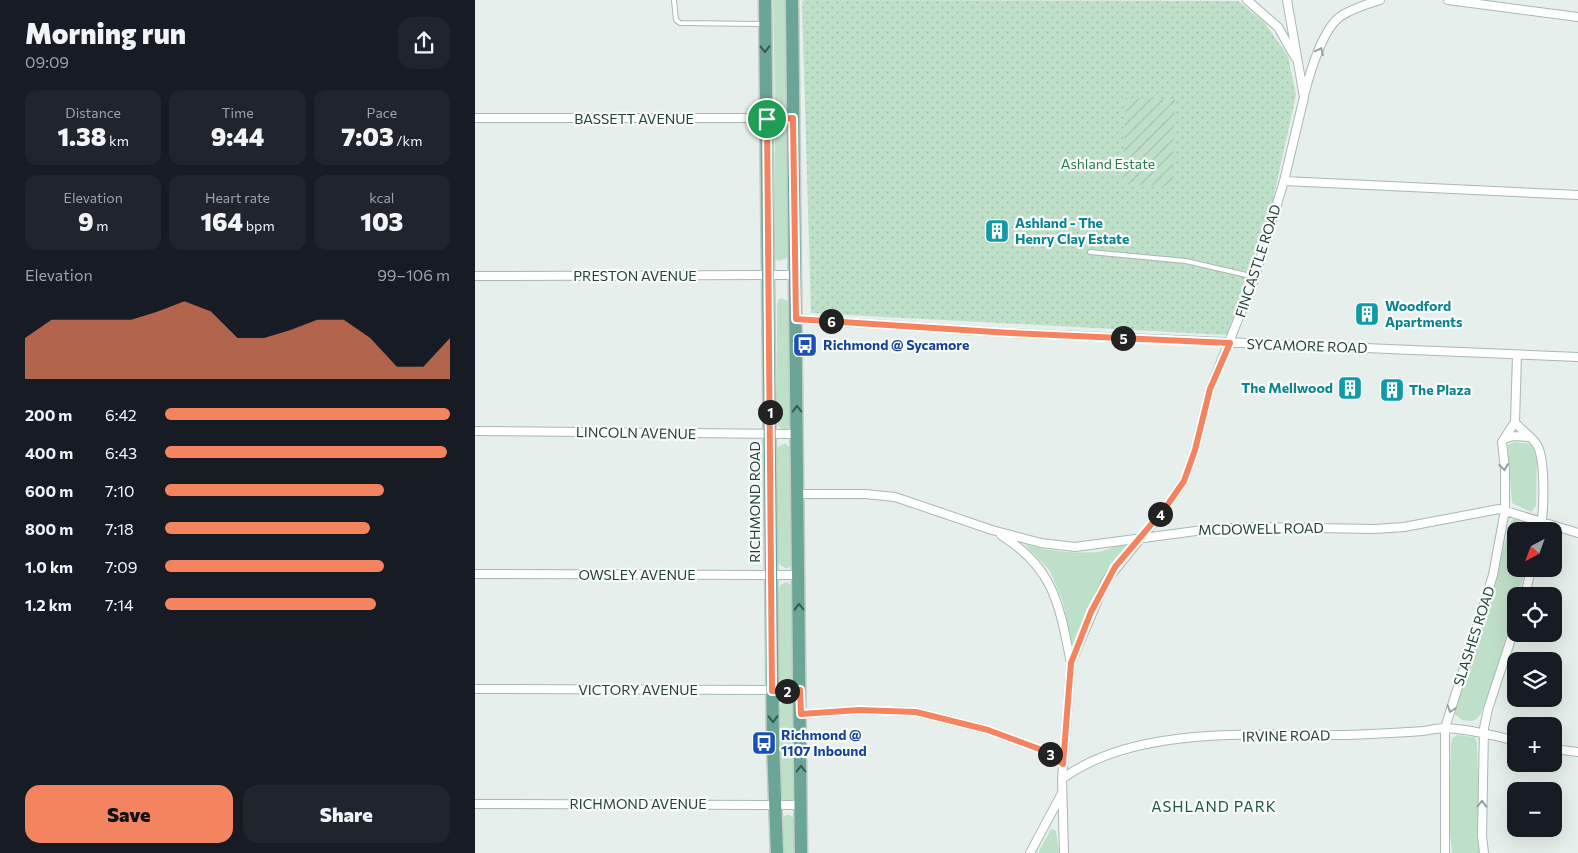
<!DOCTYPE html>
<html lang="en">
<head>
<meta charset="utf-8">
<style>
	:root { --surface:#171b24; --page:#20242c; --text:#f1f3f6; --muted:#9ea1a6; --accent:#f4845f }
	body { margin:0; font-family:Commissioner,sans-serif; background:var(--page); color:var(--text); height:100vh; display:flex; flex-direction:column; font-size:19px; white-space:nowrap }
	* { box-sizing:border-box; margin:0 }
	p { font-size:16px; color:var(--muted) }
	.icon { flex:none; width:28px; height:28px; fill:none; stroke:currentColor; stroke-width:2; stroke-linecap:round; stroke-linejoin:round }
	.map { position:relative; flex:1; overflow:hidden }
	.drawer { display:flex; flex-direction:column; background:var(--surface); width:475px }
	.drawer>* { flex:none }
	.needle { width:32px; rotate:221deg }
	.controls { position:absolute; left:1032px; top:522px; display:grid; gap:10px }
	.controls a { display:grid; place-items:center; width:55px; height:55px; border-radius:10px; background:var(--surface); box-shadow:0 5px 20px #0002; font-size:25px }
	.pin { position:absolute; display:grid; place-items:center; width:42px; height:42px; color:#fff; margin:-21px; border:2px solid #fff; border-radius:50%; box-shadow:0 1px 5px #0007 }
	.km { position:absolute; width:25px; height:25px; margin:-12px; border-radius:50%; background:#222; color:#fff; font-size:14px; line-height:25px; text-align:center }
	.round { display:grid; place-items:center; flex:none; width:52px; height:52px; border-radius:15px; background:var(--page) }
	.head { display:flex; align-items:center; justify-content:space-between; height:85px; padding:0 25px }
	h1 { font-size:28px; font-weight:800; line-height:38px }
	.stats { display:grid; grid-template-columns:repeat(3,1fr); gap:8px; height:85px; padding:5px 25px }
	.stats div { display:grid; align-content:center; border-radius:12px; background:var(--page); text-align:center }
	.stats b { font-size:25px; font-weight:800 }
	.stats small { font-size:14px; font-weight:400 }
	.stats p { font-size:14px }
	.chart { height:140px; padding:10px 25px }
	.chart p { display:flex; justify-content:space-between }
	.chart svg { width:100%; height:90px; margin-top:5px; fill:var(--accent); opacity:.7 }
	.action { display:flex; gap:10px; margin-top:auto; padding:10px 25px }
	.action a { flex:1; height:58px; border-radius:15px; background:var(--accent); color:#111; font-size:20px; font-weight:800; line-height:58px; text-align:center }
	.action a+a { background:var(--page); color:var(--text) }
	ul { padding:0 25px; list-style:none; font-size:16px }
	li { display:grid; grid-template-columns:80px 60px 1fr; align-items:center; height:38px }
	li i { height:12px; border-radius:6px; background:var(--accent) }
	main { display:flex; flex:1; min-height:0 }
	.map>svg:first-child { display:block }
</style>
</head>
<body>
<main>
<section class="drawer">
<div class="head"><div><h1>Morning run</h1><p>09:09</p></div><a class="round"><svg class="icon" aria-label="share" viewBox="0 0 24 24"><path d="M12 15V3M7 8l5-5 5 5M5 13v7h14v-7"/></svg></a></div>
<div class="stats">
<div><p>Distance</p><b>1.38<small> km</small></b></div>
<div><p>Time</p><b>9:44</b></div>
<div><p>Pace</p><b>7:03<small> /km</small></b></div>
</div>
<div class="stats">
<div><p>Elevation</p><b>9<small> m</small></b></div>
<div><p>Heart rate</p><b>164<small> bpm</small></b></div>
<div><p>kcal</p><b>103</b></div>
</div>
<div class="chart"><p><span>Elevation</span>99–106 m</p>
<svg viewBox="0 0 160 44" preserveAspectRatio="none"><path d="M0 44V24L10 15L20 15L30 15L40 15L50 11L60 6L70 11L80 24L90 24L100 20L110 15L120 15L130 24L140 38L150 38L160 24V44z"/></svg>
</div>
<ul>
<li><b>200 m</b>6:42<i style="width:100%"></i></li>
<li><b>400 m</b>6:43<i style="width:99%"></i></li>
<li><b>600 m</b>7:10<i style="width:77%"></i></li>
<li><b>800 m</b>7:18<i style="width:72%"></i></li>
<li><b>1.0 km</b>7:09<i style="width:77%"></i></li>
<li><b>1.2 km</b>7:14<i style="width:74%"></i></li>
</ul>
<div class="action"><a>Save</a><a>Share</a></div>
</section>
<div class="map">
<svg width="1103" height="853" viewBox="0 0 1103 853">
	<defs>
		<pattern id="park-dots" width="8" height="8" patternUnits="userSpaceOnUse" patternTransform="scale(1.25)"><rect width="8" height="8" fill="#bfe0c8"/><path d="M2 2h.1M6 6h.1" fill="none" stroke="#a4c1ad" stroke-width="1.8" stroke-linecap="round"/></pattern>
		<pattern id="garden-furrows" width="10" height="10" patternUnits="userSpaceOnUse" patternTransform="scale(1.25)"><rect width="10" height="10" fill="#bfe0c8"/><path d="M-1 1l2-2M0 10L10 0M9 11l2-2" fill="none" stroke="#a4c1ad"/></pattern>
	</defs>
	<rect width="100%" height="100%" fill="#e6efeb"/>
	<path fill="#bfe0c8" d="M298,0h14l1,110 -6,4 -6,-4 -1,-4z
		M309,128l4,4 -1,126 -8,3 -4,-2 -1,-9 1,-118 2,-3z
		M307,298l7,4 2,125 -6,3 -6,-3 -2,-5v-117l1,-5z
		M1039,442l18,2 5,15 -1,47 -5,6 -19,-9 -4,-54v-4z
		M310,443l5,5 3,115 -6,6 -7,-4 -2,-4 -1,-109 1,-5z
		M1039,519l15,4 7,6 -1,2h-19v38h10l-33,113 -12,31 -4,6 -5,2 -10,-1 -7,-6v-9l20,-52 36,-132z
		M549,544c25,7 48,10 74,8 10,-1 20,-10 30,-7l-19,24 -14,25 -21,56 -2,-1 -9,-47 -13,-31z
		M312,582l6,5 1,92 -6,5h-4l-5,-6v-88l1,-5z
		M311,700l7,3 2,93 -3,6h-8l-3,-6 -1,-89 1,-4z
		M982,735l18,2 2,6 3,110h-28l-3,-33 2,-77 1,-4z
		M313,814l6,4 1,35h-12l-1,-35z
		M576,829l5,2 3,22h-21z"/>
	<path fill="url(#park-dots)" d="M329,0l434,1 26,21 24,34 8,39 -23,105 -46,135 -416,-22 -9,-311z"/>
	<path fill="url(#garden-furrows)" d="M651,98l49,2 -3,86 -49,-2z"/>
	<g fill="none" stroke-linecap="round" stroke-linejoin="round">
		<defs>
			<path id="lane" d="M199,0l2,20 4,3 82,1
				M615,252l96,9 69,16"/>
			<path id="street" d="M772,0l31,27 17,30
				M973,0l130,17
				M830,92c5,-20 18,-64 36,-76 11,-7 26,-12 39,-16
				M0,118h317
				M809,181l294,14
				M0,276l320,-1
				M321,319l214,14 568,24
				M1040,422c6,9 17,14 22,23 9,15 7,69 3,86
				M0,431l322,3
				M1029,439l9,-3 16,1
				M323,494h67l30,3 97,33 49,13 34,4 136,-18 43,-2 121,2 29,-2 95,-18 79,24
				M526,535c54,34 58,70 70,128
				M0,574l323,1
				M1050,596l6,-27
				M0,689l325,1
				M326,714l57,-4 58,2 72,18 54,20 21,14
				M1079,749l24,3
				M587,779c74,-55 196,-43 285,-44 25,-1 50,-2 76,-4 7,-1 15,-3 22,-3 24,1 48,7 71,13
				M0,804l326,1
				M555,853l31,-58
				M589,853l-2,-74 9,-116 35,-82 60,-74 18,-26 11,-31 15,-61 44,-109 30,-99 20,-84 -17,-97
				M970,853v-125l48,-153 12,-65v-41l-3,-27 13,-20 2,-67
				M1009,853l-2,-17 2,-108 4,-19 28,-85"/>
			<path id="primary" d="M290,0l8,743 4,110
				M317,0l9,853"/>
		</defs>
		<use href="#lane" stroke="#a8b8b2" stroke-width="6"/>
		<use href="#street" stroke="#a8b8b2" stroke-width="10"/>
		<use href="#primary" stroke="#c2cac8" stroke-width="15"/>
		<use href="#lane" stroke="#fff" stroke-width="4"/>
		<use href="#street" stroke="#fff" stroke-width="8"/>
		<use href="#primary" stroke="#6aa596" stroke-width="12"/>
	</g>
	<defs><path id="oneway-chevron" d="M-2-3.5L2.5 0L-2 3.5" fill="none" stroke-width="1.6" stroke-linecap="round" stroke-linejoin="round" transform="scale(1.25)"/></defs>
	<g stroke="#365b51">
		<use href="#oneway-chevron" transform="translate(290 49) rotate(89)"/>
		<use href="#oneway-chevron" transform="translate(322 409) rotate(-90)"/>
		<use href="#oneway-chevron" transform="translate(324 607) rotate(-91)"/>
		<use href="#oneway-chevron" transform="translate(298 719) rotate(89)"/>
		<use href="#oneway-chevron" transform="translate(326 769) rotate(-90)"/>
	</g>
	<g stroke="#92a09c">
		<use href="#oneway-chevron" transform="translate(845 51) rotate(-65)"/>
		<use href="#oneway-chevron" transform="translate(1029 467) rotate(84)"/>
		<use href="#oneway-chevron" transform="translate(976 709) rotate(108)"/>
		<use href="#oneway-chevron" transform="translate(1007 804) rotate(-89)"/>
	</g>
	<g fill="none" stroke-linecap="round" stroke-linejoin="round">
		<defs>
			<path id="route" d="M318,118l3,201 214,14 220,10 -20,46 -15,61 -11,31 -18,26 -51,60 -24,45 -20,51 -8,101 -21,-14 -54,-20 -72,-18 -57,-2 -58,4 -1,-24 -28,1 -5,-572z"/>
		</defs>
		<use href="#route" stroke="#fff" stroke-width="10"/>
		<use href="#route" stroke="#f4845f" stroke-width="6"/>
	</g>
	<defs>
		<symbol id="building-square" viewBox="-11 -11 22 22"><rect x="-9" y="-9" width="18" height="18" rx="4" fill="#0f9aa8" stroke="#f7fbf9"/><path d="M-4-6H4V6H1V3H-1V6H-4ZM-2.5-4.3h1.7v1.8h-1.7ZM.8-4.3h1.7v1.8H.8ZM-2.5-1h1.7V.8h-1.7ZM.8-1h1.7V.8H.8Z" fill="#fff"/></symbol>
		<symbol id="bus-square" viewBox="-11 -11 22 22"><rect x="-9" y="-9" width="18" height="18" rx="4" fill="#1a4fb4" stroke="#f7fbf9"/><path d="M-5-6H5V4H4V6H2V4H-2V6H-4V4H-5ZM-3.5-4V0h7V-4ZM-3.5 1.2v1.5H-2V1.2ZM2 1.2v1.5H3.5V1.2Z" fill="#fff"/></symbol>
	</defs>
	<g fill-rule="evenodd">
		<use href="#building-square" x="508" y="217" width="28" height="28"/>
		<use href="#building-square" x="878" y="300" width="28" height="28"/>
		<use href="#bus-square" x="316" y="331" width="28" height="28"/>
		<use href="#building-square" x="861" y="374" width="28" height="28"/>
		<use href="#building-square" x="903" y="376" width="28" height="28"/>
		<use href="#bus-square" x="275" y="729" width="28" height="28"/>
	</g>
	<g text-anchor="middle" stroke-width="4.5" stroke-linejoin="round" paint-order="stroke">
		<g font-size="14" fill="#24423a" stroke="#f7fbf9">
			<text x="159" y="124">BASSETT AVENUE</text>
			<text transform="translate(783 261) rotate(-72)" y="5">FINCASTLE ROAD</text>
			<text x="160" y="281">PRESTON AVENUE</text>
			<text transform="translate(832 346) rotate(2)" y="5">SYCAMORE ROAD</text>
			<text transform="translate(161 433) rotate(1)" y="5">LINCOLN AVENUE</text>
			<text transform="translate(280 502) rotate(-90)" y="5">RICHMOND ROAD</text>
			<text transform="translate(786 529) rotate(-1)" y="5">MCDOWELL ROAD</text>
			<text x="162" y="580">OWSLEY AVENUE</text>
			<text transform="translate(999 636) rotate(-72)" y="5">SLASHES ROAD</text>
			<text x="163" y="695">VICTORY AVENUE</text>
			<text transform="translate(811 736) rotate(-1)" y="5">IRVINE ROAD</text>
			<text x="163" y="809">RICHMOND AVENUE</text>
		</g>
		<g font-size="14" fill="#2d7a4b" stroke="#f7fbf9">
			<text x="633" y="169">Ashland Estate</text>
		</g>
		<g font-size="14" font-weight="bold" fill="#0d838f" stroke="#f7fbf9" text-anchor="start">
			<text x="540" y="228">Ashland - The<tspan x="540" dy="16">Henry Clay Estate</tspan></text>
			<text x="910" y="311">Woodford<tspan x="910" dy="16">Apartments</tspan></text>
			<text x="858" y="393" text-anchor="end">The Mellwood</text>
			<text x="934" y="395">The Plaza</text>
		</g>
		<g font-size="14" font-weight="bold" fill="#164399" stroke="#f7fbf9" text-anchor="start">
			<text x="348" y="350">Richmond @ Sycamore</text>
			<text x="306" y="740">Richmond @<tspan x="306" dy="16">1107 Inbound</tspan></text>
		</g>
		<g font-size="15" letter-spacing="1" fill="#1f5548" stroke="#f7fbf9">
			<text x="739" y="812">ASHLAND PARK</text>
		</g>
	</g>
</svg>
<div class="controls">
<a><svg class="needle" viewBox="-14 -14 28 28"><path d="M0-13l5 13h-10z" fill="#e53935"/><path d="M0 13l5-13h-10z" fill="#9ea1a6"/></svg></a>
<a><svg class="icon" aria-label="locate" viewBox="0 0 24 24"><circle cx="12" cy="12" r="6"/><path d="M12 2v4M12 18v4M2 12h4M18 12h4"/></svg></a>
<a><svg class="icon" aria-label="layers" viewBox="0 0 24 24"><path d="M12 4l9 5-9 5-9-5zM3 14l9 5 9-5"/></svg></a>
<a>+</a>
<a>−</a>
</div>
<div class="pin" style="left:292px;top:119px;background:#1e9e55"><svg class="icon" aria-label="arrive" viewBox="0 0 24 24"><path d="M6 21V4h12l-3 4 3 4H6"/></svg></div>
<b class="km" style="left:295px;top:412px">1</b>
<b class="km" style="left:312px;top:691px">2</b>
<b class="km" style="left:575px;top:754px">3</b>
<b class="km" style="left:685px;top:514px">4</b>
<b class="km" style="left:648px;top:338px">5</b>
<b class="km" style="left:356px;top:321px">6</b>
</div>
</main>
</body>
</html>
